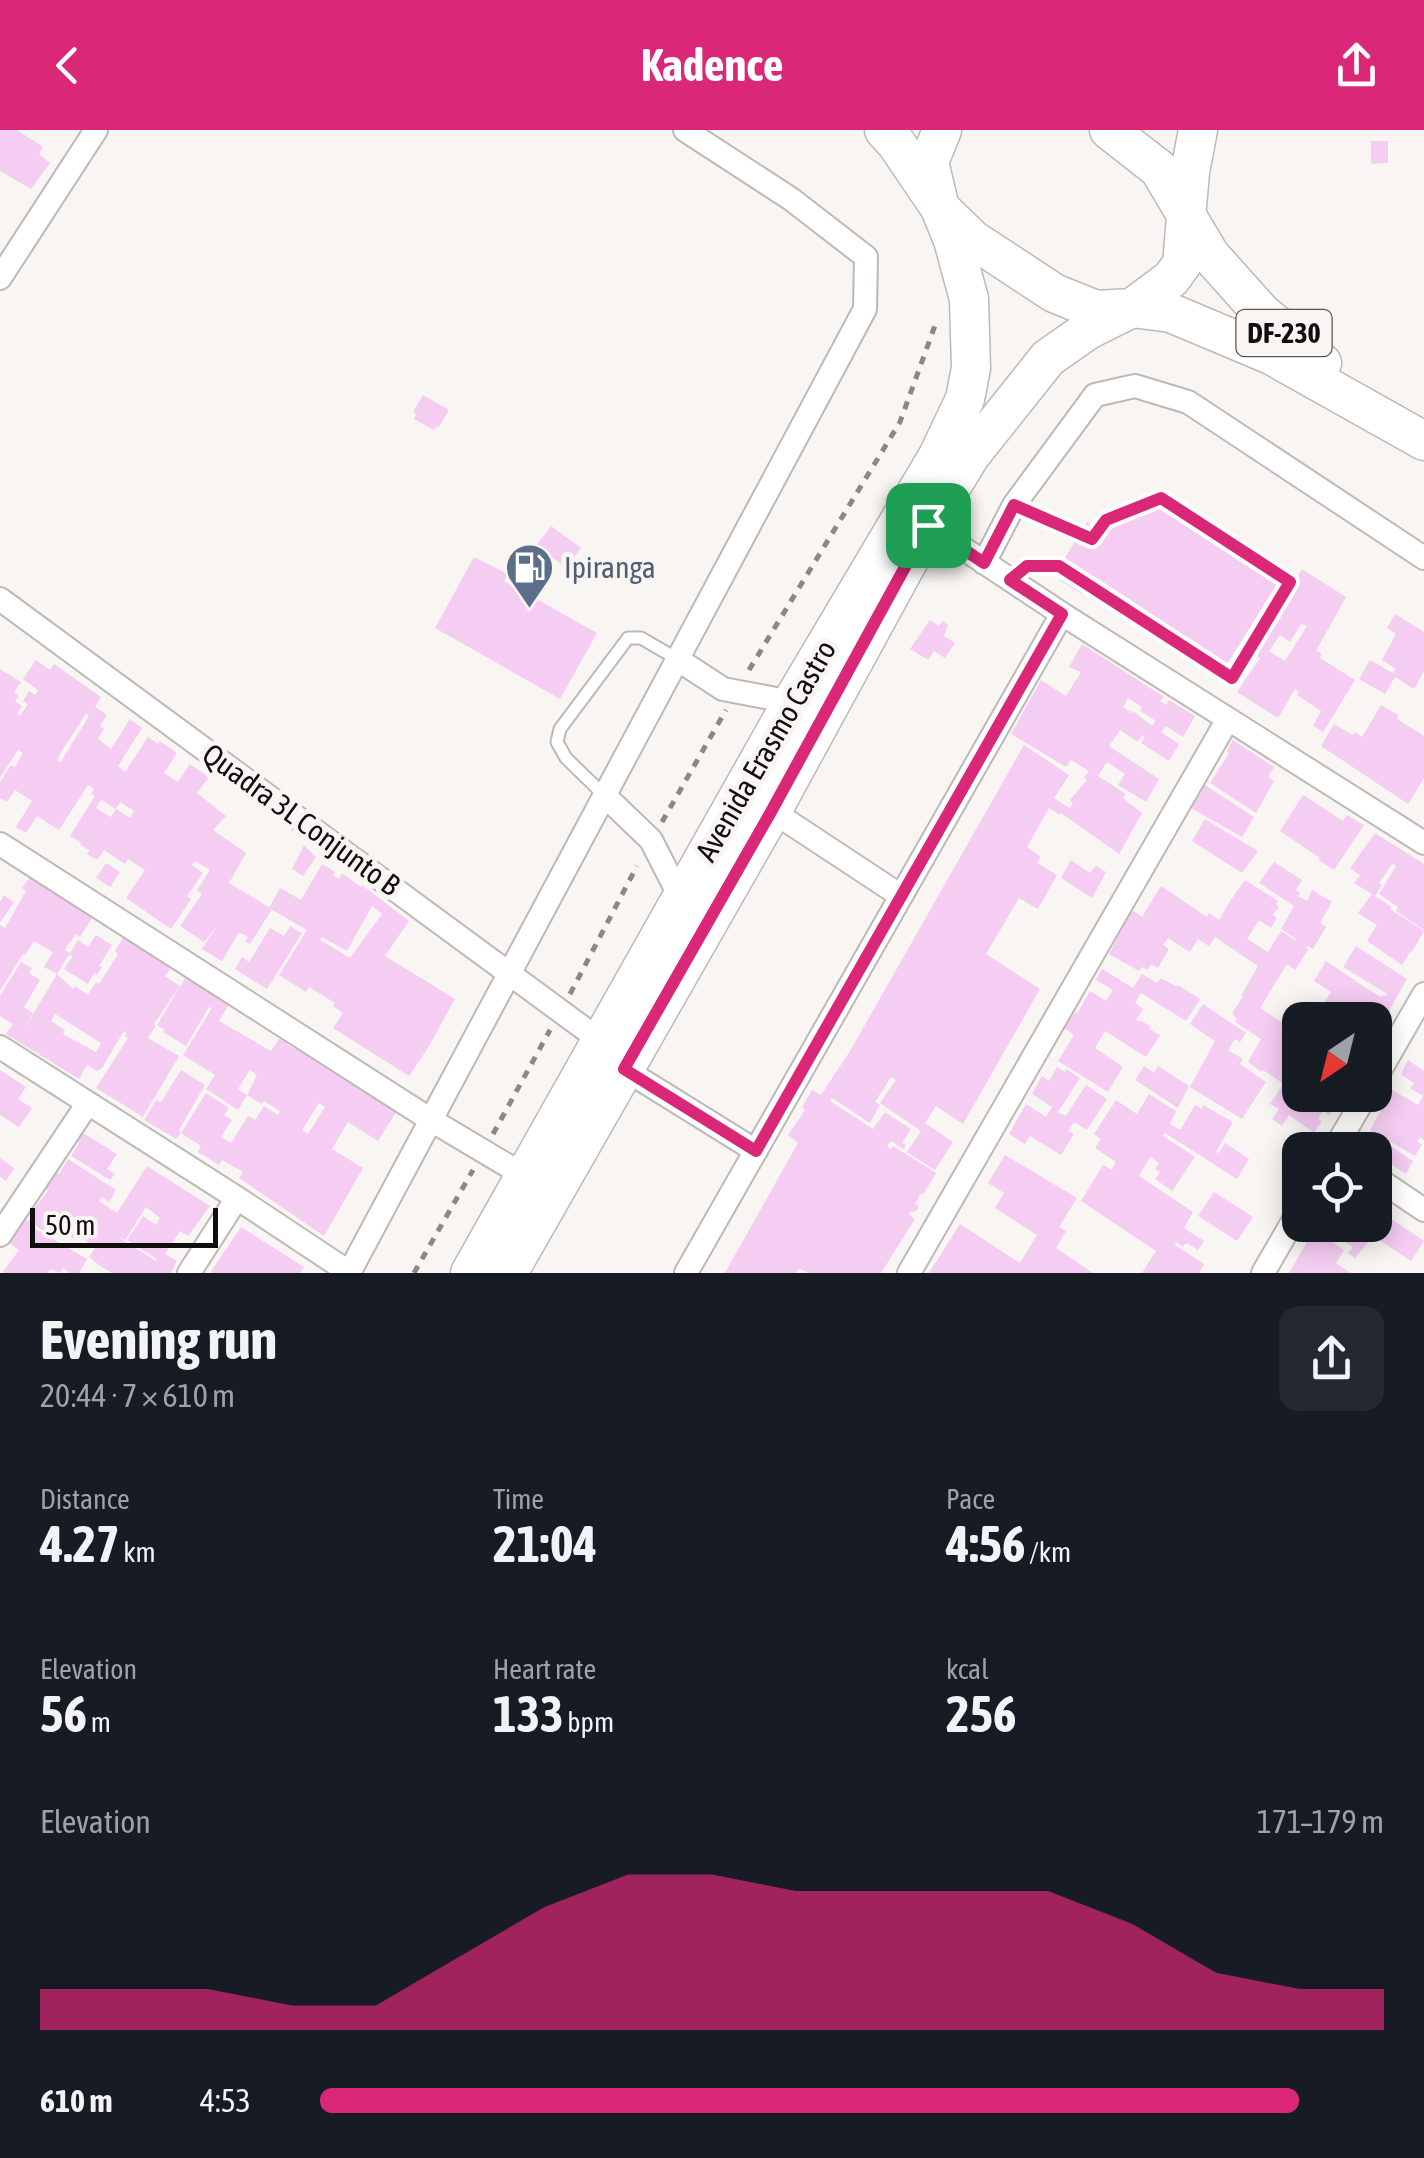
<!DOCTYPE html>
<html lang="en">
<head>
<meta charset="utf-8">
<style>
	:root { --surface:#171b24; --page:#242831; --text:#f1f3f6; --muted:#9ea1a6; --accent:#db2777 }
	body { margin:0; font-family:"Asap Condensed",sans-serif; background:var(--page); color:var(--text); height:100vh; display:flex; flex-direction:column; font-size:38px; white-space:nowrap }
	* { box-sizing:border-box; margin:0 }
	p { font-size:32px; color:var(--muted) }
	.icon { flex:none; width:55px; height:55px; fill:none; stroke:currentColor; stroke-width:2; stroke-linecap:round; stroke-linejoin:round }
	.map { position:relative; height:1143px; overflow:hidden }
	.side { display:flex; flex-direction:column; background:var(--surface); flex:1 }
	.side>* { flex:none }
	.needle { width:65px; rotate:215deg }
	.fabs { position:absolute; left:1282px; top:872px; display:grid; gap:20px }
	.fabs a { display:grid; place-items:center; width:110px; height:110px; border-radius:20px; background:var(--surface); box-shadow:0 5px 25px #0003; font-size:50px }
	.scale { position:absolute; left:30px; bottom:25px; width:188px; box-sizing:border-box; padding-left:10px; border:5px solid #100f0e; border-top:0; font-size:28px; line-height:35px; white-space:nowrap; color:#100f0e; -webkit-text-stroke:8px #f9f5f2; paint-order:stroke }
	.pin { position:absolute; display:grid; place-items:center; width:85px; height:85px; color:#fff; margin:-42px; border-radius:20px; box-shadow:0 5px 15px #0006 }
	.round { display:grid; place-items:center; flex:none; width:105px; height:105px; border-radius:20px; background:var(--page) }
	.head { display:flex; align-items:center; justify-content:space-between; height:170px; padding:0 40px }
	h1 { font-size:55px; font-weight:700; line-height:75px }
	.stats { display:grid; grid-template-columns:repeat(3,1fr); gap:15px; height:170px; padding:10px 40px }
	.stats div { display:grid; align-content:center }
	.stats b { font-size:50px; font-weight:700 }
	.stats small { font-size:28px; font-weight:400 }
	.stats p { font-size:28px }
	.chart { height:280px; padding:20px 40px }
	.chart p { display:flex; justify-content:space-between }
	.chart svg { width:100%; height:180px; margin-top:10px; fill:var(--accent); opacity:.7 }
	ul { padding:0 40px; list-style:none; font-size:32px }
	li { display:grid; grid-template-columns:160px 120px 1fr; align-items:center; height:75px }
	li i { height:25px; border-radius:12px; background:var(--accent) }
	header { display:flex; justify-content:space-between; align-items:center; height:130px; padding:0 40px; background:var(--accent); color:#fff; font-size:45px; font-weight:700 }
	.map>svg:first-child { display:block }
</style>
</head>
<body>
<header><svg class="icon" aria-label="back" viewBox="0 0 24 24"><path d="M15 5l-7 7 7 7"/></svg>Kadence<svg class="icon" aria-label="share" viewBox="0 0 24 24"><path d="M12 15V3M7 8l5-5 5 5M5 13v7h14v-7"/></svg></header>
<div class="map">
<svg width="1424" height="1143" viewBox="0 0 1424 1143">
	<rect width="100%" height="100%" fill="#f9f5f2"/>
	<path fill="#f5ccf2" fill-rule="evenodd" d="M0,0h17l26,17 -4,7 11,9 -19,26 -31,-18z
		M1371,11h17v22l-17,1z
		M423,265l26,15 -10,17 -2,-1 -3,4 -20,-11 2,-5 -3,-2z
		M1159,371l121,78 -53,85 -133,-88 -12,18 -22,-14 2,-4 -6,-4 31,-50 16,11 12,-18z
		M551,396l30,22 -14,20 -31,-22z
		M474,427l34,17 -4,7 93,52 -37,66 -125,-71z
		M1302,439l44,28 -30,54 6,3 -2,4 35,22 -32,52 -10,-6 8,-15 -24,-16 2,-3 -4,-3 -17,29 -41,-26 23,-34 -6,-4zM1301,494l6,2 -22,35 -16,-10 11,-16 10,7z
		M1395,484l29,18v39l-10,18 -19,-12 -10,17 -26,-15 11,-19 23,13 3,-4 -14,-9 14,-26 -9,-6z
		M930,490l9,6 3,-5 6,4 -4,11 11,7 -10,15 -11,-7 -6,9 -18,-11z
		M1082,514l82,53 -4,4 6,4 3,-5 26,16 -12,21 -17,-11 -5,6 18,12 -10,17 -28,-18 4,-6 -3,-2 -4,7 -18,-12 -11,16 50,33 -13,23 -28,-17 7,-11 -18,-12 -9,14 28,18 -3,4 19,15 -23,41 -58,-41 -1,2 -11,-7 -22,39 14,10 -4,6 20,12 -19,34 -19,-11 -33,56 54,35 -77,135 -27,-18 -11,17 28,19 -18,28 -28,-18 14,-21 -41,-28 16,-23 -5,-3 -16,25 5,3 -10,18 -38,-25 -2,3 43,28 12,-17 26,17 -9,14 4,2 -3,4 -12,-8 -4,5 4,3 2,-3 43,27 -12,20 -4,2 -5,9 4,2 -2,4 -4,2 -2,-1 -3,3 7,5 -34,54h-73l-9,-5 -3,5h-71l73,-130 -10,-8 17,-25 -3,-3 10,-17 9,5 29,-44 174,-306 45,30 -15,23 12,8 4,2 3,-5 -3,-3 17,-20 -3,-2 5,-7 -18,-11 -5,7 -55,-33 30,-54 25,16 15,-24 -12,-5zM1128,568l14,9 -2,4 16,10 -4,5 -19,-15 -1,2 -9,-6z
		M36,530l14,10 4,-6 47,33 -6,10 12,8 -7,11 4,3 -6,10 13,10 19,-30 12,9 -24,38 7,6 23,-35 10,7 2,-3 17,12 -13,20 14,9 12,-18 19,13 -12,16 29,23 -13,14 33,23 -17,30 43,26 -22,35 -5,-3 3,-4 -9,-5 -17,29 -20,-12 15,-23 -13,16 -24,-16 22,-32 -5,-4 13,-20 -15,-9 -3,4 11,8 -16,23 4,3 -20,30 -45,-31 19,-28 -17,-11 -3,5 -21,-14 -7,10 -10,-6 3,-3 -10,-7 1,-2 -11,-6 25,-40 -4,-2 3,-5 -6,-4 -29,45 -22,-14 -11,17 -10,-6 16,-26 -17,-11 -8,12 -7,-4v-16l11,-17 4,2 8,-14 -5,-3 -18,28v-109l21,13 -7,10 5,4 -4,5 7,5 -5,8 3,2 8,-12 -5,-3 6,-10 6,4 3,-5 -15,-11zM86,584l3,2 -29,47 -2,-3 3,-8zM101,670l15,9 4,-7 14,9 -4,7 -14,-9 -5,8 -15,-9z
		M1381,575l17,10 -1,4 27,17v42l-16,26 -87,-58 13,-22 19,11 2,-3 7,5z
		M1233,610l41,27 -6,10 6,4 -18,32 -46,-30 19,-30 -2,-2z
		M1205,655l49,32 -12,20 -51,-29z
		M1303,665l40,26 4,-6 17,10 -30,45 -15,-10 1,-2 -40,-27z
		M1205,689l53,32 -16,22 -50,-32z
		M1375,703l49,31v66l-28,-19 2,-4 -19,-13 17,-28 -4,-2 -13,19 3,2 -7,11 17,11 -2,2 34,22 -12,21 -1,-1 -9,14 -35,-24 10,-16 -19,-12 14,-19 -18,-11 6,-8 -10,-7z
		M304,715l12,12 -13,19 -11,-7z
		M1071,730l19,13 6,-7 10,6 -14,26 -31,-20z
		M1274,732l28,18 -6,10 4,3 -2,3 9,5 5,-11 20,12 -12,21 6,4 -13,22 -5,-3 -2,2 2,2 -13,20 -8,-6 -27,44 37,24 -13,22 16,11v30l-37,-25 -1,2 -14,-10 13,-23 -26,-17 2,-3 -5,-6 11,-16 -2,-1 17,-30 -43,-29 -6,9 -11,-7 -8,13 -22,-14 -5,7 6,4 -11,19 -7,-4 -3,6 -6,-3 -3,4 -30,-17 23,-44 10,7 19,-31 46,31 2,-4 10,7 11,-19 15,-21 33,21 -2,3 3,3 -6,8 4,3 -6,10 -12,-8 -12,19 21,13 13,-21 14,9 1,-1 -15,-10 13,-23 -35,-23z
		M106,733l14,9 -10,15 -14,-9z
		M322,734l13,8 -2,3 6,4 3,-6 19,14 1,-2 47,36 -24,35 70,43 -27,49 -19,28 -76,-48 10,-15 -10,-7 2,-3 -26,-16 -3,5 -27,-17 28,-45 -38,-22 11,-20 21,12zM372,776l10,8 -32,44 -30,-18 2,-3 25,14z
		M30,747l64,38 -14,22 -4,-3 -8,11 -3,5 5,3 -13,21 -13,-7 9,-15 -19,-11 -9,14 -2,-1 -23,37v-66l5,3 5,-9 16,-28 -4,-3z
		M4,765l10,7 -14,21v-21z
		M290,796l12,7 -35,56 -32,-20 7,-12 7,5 21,-34 14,8z
		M96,805l16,10 -13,21 3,1 -5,8 -3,-2 -6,11 -24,-15 9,-13 -4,-1 9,-15 10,7z
		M124,806l48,31 -7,9 15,10 -26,38 2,2 -8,12 31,18 -36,61 -47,-29 32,-50 -3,-2 2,-3 -3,-2 -22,37 -5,3 -10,-6 -8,14 -73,-45 7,-10 -13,-8v-20l21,-34 11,6 -3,5 11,7 -16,27 9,6 -13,23 37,-62 16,15 2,-3 13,9 8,-13 3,2 19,-30 -3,-3zM55,884l46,29 -5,9 -33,-18 2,-4 -14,-9z
		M1356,816l51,33 -26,46 -6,-5h-54l-6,-4 16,-24 -17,-11 12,-20 43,29 12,7 2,-2 3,1 1,-2 -44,-27z
		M1102,839l31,19 9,-14 15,9 4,-5 16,9 1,-2 22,14 -14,22 -45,-28 -6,10 8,6 -7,11 3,2 1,-2 11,7 -2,2 11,6 -14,22 -41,-26 -10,17 28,19 -15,25 -50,-31 16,-26 -10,-7 11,-16 2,2 13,-23 16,10 7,-11 -17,-10z
		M187,845l43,28 -11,18 52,30 10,-15 8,5 -2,3 8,5 2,-4 101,64 -20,32 -30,-19 -16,27 31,19 -39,68 -85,-58 4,-6 -21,-12 -3,5 -21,-13 3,-6 -20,-13 25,-40 23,15 -5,7 8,5 -11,17 10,6 17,-27 7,4 9,-14 14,9 2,-4 -16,-10 -2,3 -15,-9 -9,15 -32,-21 9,-14 -32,-20 29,-47 -3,-1 -23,39 -23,-14 2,-2 -8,-5zM250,940l7,5 -10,20 -9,-6zM319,973l6,4 -17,27 -6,-4z
		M1203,874l43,29 -6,9 -5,-3 -7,11 15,9 -3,5 26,18 -24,37 -52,-32 25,-46 -25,-17z
		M1408,930l16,11v69l-4,-3 -3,5 5,2 -7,12 -24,-14 -2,3 24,16 -7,13 -31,-20 9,-16 -14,-8 22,-40 26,15 5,-9 -13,-8 4,-5 -13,-9z
		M1144,936l10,7 4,-7 31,20 -11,22 -43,-28z
		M1057,937l8,5 1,-3 14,9 -22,34 8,4 20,-31 21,14 -20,31 -13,-8 -6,9 6,3 -13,21 -31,-19 -5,8 -16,-10 17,-30 20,13 6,-10 -20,-13 10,-18 7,5z
		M0,940l26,17 -8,12 14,9 -13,19 -19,-12z
		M181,940l24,15 -26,45 2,2 -5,7 -32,-19 12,-20 5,2z
		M1283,955l16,11 42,-1 -12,20 -6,-4 -5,8 4,2 -8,12 -25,-18 -7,11 -10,-7 7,-10 -9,-5z
		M1149,964l27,17 -6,13 8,5h3l14,-24 7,4 1,-4 30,17 -17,30 3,1 6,-10 24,16 -12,20 -72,-46 -2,3 32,21 -23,34 -17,-12 5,-7 -5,-3 4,-6 -9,-6 -11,19 54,36 -9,16 20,13 -6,9 -12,-7 -3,4 -7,-5 -1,3 29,19 -5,9h-57l14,-22 -75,-50 22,-36 9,5 4,-8 -21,-14 6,-9 -7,-5 22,-34 21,14z
		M80,1001l37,23 -10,15 8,5 -5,6 -39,-24 8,-13 -5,-3z
		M1005,1025l72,43 -18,29 7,4 -10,17 37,25h-164l31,-49 60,39 17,-28 -42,-27 9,-15 -16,-10z
		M0,1028l14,10 -8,13 -6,-4z
		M68,1029l48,31 -7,12 -7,-5 -3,4 18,12 30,-47 63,40 -22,30 -8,-5 -15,23 12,7 -6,12h-59l-13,-8 -10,-8 7,-10 -10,-6 4,-5 -3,-6 7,-10 -4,-3 -17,21 -16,-10 -7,7 -18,-12 -2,3 57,33 -8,14h-9l-7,-5 -3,5 -10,-4 -2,4h-46l17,-23 -9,-7 15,-24 4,2 4,-7 -1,-3 16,-20 -3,-2 11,-17 3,2zM146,1077l14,11 -4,7 -13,-9 -16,24 30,19 -1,2 -37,-23 6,2z
		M1214,1062l39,25 -16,24 -39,-25z
		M1375,1078l49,33 -13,20 -38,-25 -18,22 -7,-5 5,-6 -16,-10 -3,6 10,7 -8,13 15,10h-62l28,-48h58z
		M241,1097l63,40 -4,6h-90z"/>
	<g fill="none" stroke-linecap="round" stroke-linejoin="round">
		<defs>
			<path id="service" d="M1010,450l17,-14 32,1 173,111 58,-96 -129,-84 -55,22 -14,19 -78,-34
				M604,665l-38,-37 -9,-16 3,-13 68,-91h13l36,21"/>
			<path id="minor" d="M0,148l96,-148
				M928,395l134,89 362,229
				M984,433l30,-58 81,-110 40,-9 53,16 236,156
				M0,469l601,442
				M677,529l46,30 69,13
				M604,665l47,45 30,59
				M772,681l129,85
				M0,714l431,276 94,56
				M0,917l237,151 113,75
				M624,939l132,82
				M1375,949l49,-85
				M1334,1020l32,-55
				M1375,1047l49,33
				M0,1105l88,-132
				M189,1143l48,-75
				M349,1143l516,-964 1,-52 -75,-58 -106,-69
				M686,1143l376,-659
				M909,1143l319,-554
				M1263,1143l37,-64"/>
			<path id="primary" d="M884,0l12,13 44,65 32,31 82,54 42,17 36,-2 39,5 100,42 153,86
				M1109,0l50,39 51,86 51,57 61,51
				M470,1143l322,-571 146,-246 27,-57 6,-31 -2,-69 -16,-59 -13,-32 -11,-46 13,-32
				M508,1143l264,-462 156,-286 42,-69 78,-98 40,-28 44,-22 39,-29 11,-15 8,-92 8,-42"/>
		</defs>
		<use href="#service" stroke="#bdb9b7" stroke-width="15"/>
		<use href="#minor" stroke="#bdb9b7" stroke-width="26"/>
		<use href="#primary" stroke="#bdb9b7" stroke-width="41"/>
		<path stroke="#8a8785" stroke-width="5" stroke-dasharray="8 8" stroke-linecap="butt" d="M749,540l151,-248 37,-102
			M662,692l64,-112
			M570,864l67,-128
			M493,1004l57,-104
			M414,1143l59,-103"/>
		<use href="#service" stroke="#fff" stroke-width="11"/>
		<use href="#minor" stroke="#fff" stroke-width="22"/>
		<use href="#primary" stroke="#fff" stroke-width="38"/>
	</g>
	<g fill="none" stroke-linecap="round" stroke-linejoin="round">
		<defs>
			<path id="route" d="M1161,368l129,84 -58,96 -173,-112h-32l-17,14 52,34 -306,537 -132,-82 148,-259 156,-285 56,38 30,-58 78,34 14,-19z"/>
		</defs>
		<use href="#route" stroke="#fff" stroke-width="20"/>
		<use href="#route" stroke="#db2777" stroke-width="12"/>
	</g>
	<defs>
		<symbol id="fuel-pin" viewBox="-11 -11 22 30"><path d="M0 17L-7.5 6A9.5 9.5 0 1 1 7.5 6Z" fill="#5c6f8a" stroke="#f9f5f2"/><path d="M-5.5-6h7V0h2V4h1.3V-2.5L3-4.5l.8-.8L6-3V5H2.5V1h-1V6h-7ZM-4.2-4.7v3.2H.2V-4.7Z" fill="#fff"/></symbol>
	</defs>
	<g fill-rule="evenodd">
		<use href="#fuel-pin" x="502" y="410" width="55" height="75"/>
	</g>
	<g text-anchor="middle" stroke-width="10" stroke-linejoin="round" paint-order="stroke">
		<rect fill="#f9f5f2" stroke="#565452" stroke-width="2.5" x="1236.5" y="180" width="95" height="46" rx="8"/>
		<g font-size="28" font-weight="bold" fill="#100f0e">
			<text x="1284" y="213">DF-230</text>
		</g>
		<g font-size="30" fill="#4e5e75" stroke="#f9f5f2" text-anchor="start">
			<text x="564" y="448">Ipiranga</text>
		</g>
		<g font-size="30" fill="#100f0e" stroke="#f9f5f2">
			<text transform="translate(766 621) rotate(-60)" y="10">Avenida Erasmo Castro</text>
			<text transform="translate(301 690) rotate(36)" y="10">Quadra 3L Conjunto B</text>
		</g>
	</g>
</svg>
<div class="fabs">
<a><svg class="needle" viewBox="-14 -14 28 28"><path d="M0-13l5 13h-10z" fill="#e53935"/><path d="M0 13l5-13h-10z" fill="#9ea1a6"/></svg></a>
<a><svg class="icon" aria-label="locate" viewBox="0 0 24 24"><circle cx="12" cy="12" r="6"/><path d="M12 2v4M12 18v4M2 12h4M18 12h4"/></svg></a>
</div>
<div class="scale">50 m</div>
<div class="pin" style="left:928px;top:395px;background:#1e9e55"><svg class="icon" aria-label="arrive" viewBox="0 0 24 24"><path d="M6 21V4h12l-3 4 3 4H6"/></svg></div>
</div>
<section class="side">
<div class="head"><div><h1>Evening run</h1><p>20:44 · 7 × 610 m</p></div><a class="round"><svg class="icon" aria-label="share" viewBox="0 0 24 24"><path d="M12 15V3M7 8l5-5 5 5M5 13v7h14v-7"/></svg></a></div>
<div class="stats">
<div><p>Distance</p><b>4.27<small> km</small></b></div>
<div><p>Time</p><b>21:04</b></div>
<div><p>Pace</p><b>4:56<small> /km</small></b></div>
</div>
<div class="stats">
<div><p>Elevation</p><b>56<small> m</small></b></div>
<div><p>Heart rate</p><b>133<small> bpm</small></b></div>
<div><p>kcal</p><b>256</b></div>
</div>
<div class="chart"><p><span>Elevation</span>171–179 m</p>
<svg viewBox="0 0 160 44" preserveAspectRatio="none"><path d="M0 44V34L10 34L20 34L30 38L40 38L50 26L60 14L70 6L80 6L90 10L100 10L110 10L120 10L130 18L140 30L150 34L160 34V44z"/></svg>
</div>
<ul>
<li><b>610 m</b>4:53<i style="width:92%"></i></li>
</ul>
</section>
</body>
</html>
